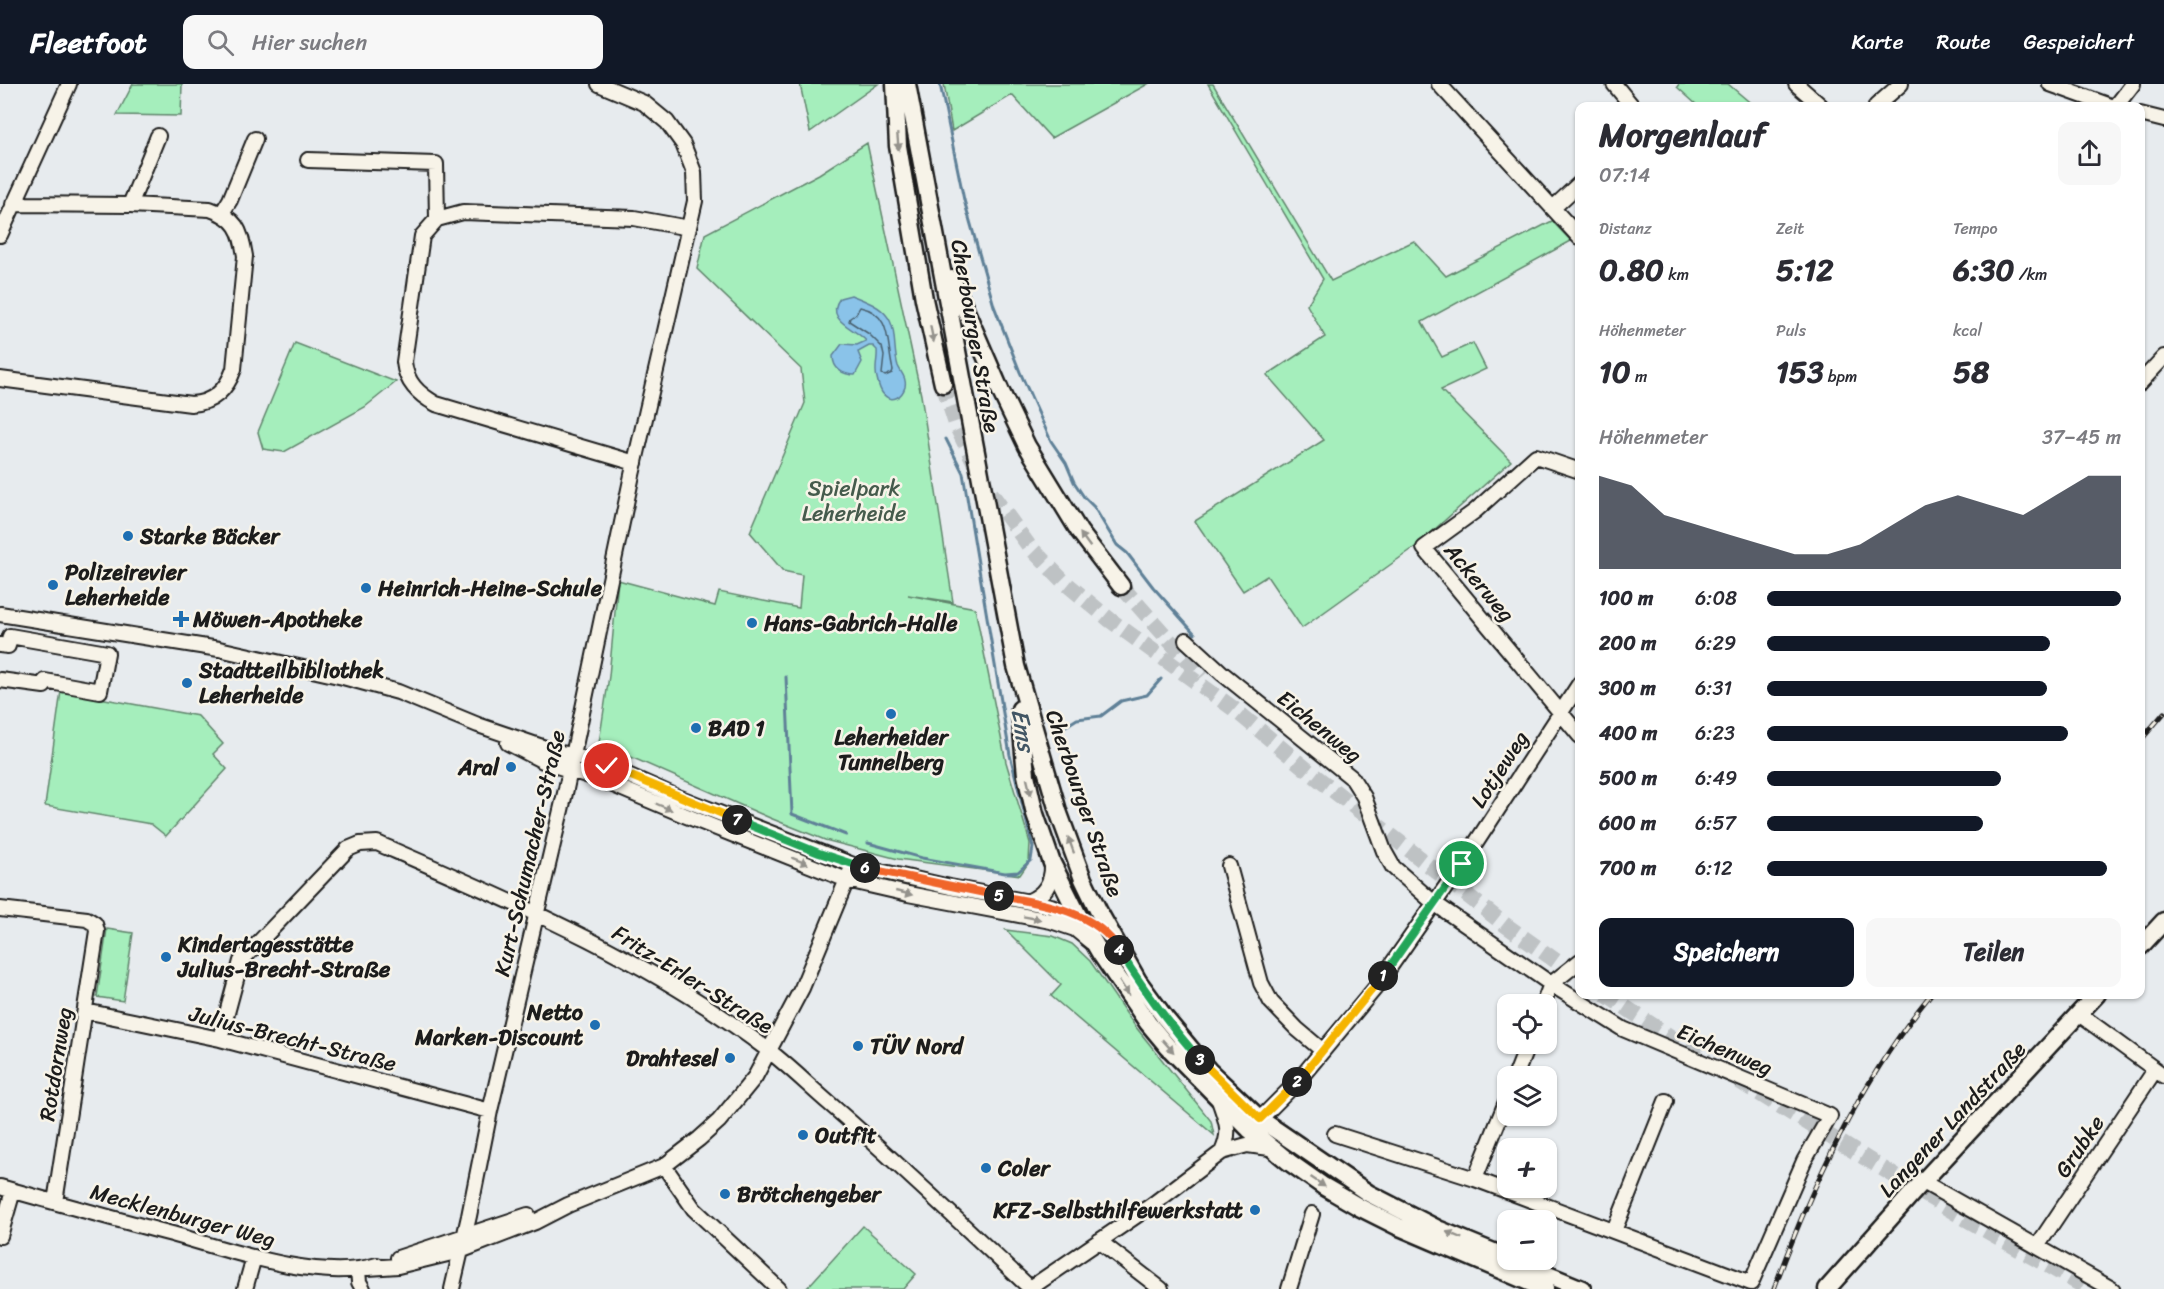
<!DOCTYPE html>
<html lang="de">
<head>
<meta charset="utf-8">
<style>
	:root { --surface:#fff; --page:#f7f7f7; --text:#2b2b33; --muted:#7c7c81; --accent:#111827 }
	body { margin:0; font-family:Sriracha,sans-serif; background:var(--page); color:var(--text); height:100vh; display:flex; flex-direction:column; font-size:22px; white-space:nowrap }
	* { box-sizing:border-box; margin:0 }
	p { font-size:20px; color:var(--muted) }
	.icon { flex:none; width:33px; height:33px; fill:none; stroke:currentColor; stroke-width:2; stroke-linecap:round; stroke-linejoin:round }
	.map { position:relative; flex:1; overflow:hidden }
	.side { position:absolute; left:1575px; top:18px; width:570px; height:897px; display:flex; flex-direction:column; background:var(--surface); border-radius:12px; box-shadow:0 2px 4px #0004 }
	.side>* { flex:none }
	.fabs { position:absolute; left:1497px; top:910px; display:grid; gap:12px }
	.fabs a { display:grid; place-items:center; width:60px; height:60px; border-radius:12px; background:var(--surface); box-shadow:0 2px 4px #0004; font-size:30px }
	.pin { position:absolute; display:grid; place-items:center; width:51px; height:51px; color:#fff; margin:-26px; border:3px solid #fff; border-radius:50%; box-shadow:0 2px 6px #0007 }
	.km { position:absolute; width:30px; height:30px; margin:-15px; border-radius:50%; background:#222; color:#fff; font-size:16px; line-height:30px; text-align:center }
	.round { display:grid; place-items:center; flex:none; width:63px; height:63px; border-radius:12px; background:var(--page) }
	.head { display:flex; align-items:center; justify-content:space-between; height:102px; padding:0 24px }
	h1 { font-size:33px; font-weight:700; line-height:45px }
	.figures { display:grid; grid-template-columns:repeat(3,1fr); gap:9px; height:102px; padding:6px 24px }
	.figures div { display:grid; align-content:center }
	.figures b { font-size:30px; font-weight:700 }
	.figures small { font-size:16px; font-weight:400 }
	.figures p { font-size:16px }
	.chart { height:168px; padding:12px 24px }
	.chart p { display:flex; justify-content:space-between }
	.chart svg { width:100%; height:108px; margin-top:6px; fill:var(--accent); opacity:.7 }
	.cta { display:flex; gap:12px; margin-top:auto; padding:12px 24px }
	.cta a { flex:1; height:69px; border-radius:12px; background:var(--accent); color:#fff; font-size:24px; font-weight:700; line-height:69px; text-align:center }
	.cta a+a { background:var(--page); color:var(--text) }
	ul { padding:0 24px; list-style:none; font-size:20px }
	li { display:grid; grid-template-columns:96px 72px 1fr; align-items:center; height:45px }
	li i { height:15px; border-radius:8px; background:var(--accent) }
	header { display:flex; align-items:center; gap:36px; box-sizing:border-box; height:84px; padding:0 30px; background:var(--accent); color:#fff }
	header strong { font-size:28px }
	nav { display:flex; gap:33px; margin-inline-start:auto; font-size:21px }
	.search { width:420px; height:54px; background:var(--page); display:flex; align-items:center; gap:15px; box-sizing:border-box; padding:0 21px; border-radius:12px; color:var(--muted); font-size:22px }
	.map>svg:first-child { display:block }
</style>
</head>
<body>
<header>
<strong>Fleetfoot</strong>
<div class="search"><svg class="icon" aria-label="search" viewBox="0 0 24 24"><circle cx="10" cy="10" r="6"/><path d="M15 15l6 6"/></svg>Hier suchen</div>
<nav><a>Karte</a><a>Route</a><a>Gespeichert</a></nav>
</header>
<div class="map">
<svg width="2164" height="1205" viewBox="0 0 2164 1205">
	<rect width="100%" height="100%" fill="#e7ebee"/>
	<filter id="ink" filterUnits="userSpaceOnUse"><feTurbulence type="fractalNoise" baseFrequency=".0167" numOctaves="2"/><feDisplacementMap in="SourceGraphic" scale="12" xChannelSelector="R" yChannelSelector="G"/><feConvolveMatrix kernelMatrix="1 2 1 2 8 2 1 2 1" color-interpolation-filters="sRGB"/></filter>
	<g filter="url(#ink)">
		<path fill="#a5eebc" stroke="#60856c" stroke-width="1.5" d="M133,0h49l-1,32 -64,-1z
			M800,0h78l-68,48z
			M944,0h204l-97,54 -39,-43 -60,36z
			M1208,0h5l118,197 83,-40 32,35 106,-55 19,20 -149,81 20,35 31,-14 13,26 -45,21 70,71 -96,86 -113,81 -35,-52 -24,15 -48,-70 129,-81 -57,-65 58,-38 -18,-32 16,-26z
			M1679,0h49l26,22h-56l-21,-19z
			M867,59l54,252 32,207 -45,-7 67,13 31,154 24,81 -1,19 -9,13 -122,-16 -73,-19 -55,-22 -171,-75 10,-67 9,-96 97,26 4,-14 80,16 3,-33 -19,-4 -33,-39 55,-129 -4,-34 -104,-100 8,-35 114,-60z
			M295,259l101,39 -31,25 -81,45 -21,-3 -5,-17z
			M61,607l137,25 25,28 -10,10 14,15 -61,67 -15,-12 -106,-18z
			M107,845l26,4 -10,68 -26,-4z
			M1006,846l47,6 19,8 18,17 45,65 76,95 3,14 -163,-139 10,-11z
			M863,1142l53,48 -13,15h-97z"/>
		<path fill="#8ac3e9" stroke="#5e8097" stroke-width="1.5" d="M851,211c12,5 28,10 36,21 10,12 6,35 11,50 3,7 9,12 7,21 -3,10 -13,16 -21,8 -4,-4 -6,-12 -7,-17 -3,-9 1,-19 0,-28l-4,-4h-4l-11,6 4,10 -7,13c-12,0 -22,-6 -22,-19l9,-12 15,1 9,-4c-8,-12 -43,-20 -26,-43z"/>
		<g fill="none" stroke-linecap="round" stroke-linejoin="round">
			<path stroke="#485f6e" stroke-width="1.5" d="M860,223c33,7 26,37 33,63l-1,3 -7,3 -3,-2 2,-18 -2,-9 -13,-13 -20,-13 1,-3 6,-4z"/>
			<path stroke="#5e8097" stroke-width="3" d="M940,0l24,116 30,106 26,66 31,69 15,22 8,19 10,15 10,10 23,38 10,8 26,34 42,47
				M786,593l6,137 54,21
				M1066,642l11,-7 24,-3 20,-15 26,-6 14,-16
				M868,759l54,15 83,15 13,-1 13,-12 2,-13 -23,-92 -47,-282 -17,-34"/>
			<path stroke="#bec2c4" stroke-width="16" stroke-dasharray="16 8" stroke-linecap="butt" d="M943,300l14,43 30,61 42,58 33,34 48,40 124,89 77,64 193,151 76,54
				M1121,502l81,91
				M1605,910l102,67
				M1739,997l215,131 135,77"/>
			<defs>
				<path id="minor" d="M1439,0l141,154
					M1614,0l18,22
					M1796,0l25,22
					M2050,0l61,22
					M1876,22l25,-22
					M2116,22l17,-22
					M2140,30l24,6
					M308,76l128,4 1,55
					M130,121l28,-69
					M1553,124l27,-25
					M222,129l8,-13 25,-61
					M0,151l69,-151
					M0,295l191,25c22,-1 36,-15 43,-35l11,-113c-4,-26 -9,-38 -35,-47l-80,-4 -117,-1
					M2140,299l24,-26
					M635,379l-199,-59c-18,-10 -30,-22 -32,-42l18,-126 15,-17 26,-7 171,6 55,10
					M1580,387l-44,-15 -61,55 -51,37 156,188
					M0,530l219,35 124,28 55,15 80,33 82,28 13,2 34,11 68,30 178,69 97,22 101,19 28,11
					M1186,556l37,34 129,104 12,19 20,54 9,16 41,36 117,81 72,45 207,87 -26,45 -53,122 -276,-104 -140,-45
					M0,561l8,1 2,-10 97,17 -7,38 -55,-10 -1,5 -44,-6
					M508,659l39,20 52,16 85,36 163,65 61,14 143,27 24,8 16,13
					M1229,782l32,117 10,19 26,27 26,22
					M1029,817c17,-7 24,-20 23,-38
					M0,825l87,10 8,5 2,7 -42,271
					M1543,921l8,-21 29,-23
					M85,927l135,28 270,72
					M2079,930l85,62
					M220,955l21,-78 107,-112 12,-5 17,-1c136,59 272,116 391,207 22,17 41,36 62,54 68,59 134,122 200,184
					M1515,993l13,-33
					M1219,1016c7,21 13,31 3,52
					M1253,1042l44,-44 79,-95 92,-132 112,-172
					M664,1082l30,43 85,80
					M1475,1095l33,-82
					M1923,1098l189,107
					M0,1103c57,16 114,32 172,47 56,16 148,49 205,31
					M1614,1147l52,-130
					M0,1152l13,-45
					M1099,1157l62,48
					M2038,1161l117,-175
					M398,1174l130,-43
					M368,1184l30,-2 62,-15 75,-29 33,-17 96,-39 35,-27 20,-18 36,-44 47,-89 51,-123
					M358,1186l1,12 4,7
					M245,1205l9,-32
					M452,1205l17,-73 21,-105 76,-322 66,-314 63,-274 -1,-29 -11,-28 -16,-22 -23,-19 -45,-19
					M1029,1205l123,-84 70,-53 25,-7 23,3
					M1289,1205l23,-75"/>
				<path id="major" d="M895,0l3,62 26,153 19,85
					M907,0l109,582 42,145 25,68 16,33 39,69 27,37 44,53 51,48 108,74 72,37 68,28
					M952,195l49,113 26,54 52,85 42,55
					M1020,625l6,66 9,39 17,49 27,54 21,36 48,70 20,24 81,82 40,33 34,24 36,21 38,19 148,63
					M2140,863l24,-26
					M1512,1176l70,29
					M1827,1205l89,-100 181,-195"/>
			</defs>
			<use href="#minor" stroke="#1c1c1c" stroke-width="18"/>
			<use href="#major" stroke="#1c1c1c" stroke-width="21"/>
			<use href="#minor" stroke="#f7f3e8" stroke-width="14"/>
			<use href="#major" stroke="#f7f3e8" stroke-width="16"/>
			<defs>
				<path id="rail" d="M2140,657l24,-28
					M1774,1205c38,-105 86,-207 157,-295"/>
			</defs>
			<use href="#rail" stroke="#1c1c1c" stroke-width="5"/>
			<use href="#rail" stroke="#f7f3e8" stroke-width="3" stroke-dasharray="9" stroke-linecap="butt"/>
		</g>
		<defs><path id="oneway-solid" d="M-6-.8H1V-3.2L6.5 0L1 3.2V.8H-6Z" transform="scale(1.5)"/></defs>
		<g fill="#94928c">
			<use href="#oneway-solid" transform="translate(898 58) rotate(85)"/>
			<use href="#oneway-solid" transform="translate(932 250) rotate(78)"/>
			<use href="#oneway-solid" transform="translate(1085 456) rotate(-126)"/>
			<use href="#oneway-solid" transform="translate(1029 703) rotate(76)"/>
			<use href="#oneway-solid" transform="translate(664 723) rotate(23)"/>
			<use href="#oneway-solid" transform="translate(1071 761) rotate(-110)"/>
			<use href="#oneway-solid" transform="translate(800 777) rotate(22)"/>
			<use href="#oneway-solid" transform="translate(904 809) rotate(13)"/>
			<use href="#oneway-solid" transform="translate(1032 834) rotate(10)"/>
			<use href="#oneway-solid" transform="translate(1124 904) rotate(57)"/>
			<use href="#oneway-solid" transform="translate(1168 962) rotate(48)"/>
			<use href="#oneway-solid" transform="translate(1318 1098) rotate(34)"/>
			<use href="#oneway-solid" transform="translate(1454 1151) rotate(-157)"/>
		</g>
	</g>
	<g fill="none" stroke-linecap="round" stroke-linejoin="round" filter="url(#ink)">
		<defs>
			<path id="split-1" d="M1383,892l79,-112"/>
			<path id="split-2" d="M1297,998l86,-106"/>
			<path id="split-3" d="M1200,976l60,59 37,-37"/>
			<path id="split-4" d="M1119,866c24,39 51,75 81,110"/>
			<path id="split-5" d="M999,812c42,7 96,14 120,54"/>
			<path id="split-6" d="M865,784l134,28"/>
			<path id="split-7" d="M737,736l82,33 46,15"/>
			<path id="split-8" d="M607,682l130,54"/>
		</defs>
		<use href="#split-1" stroke="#fff" stroke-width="12"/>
		<use href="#split-2" stroke="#fff" stroke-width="12"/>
		<use href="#split-3" stroke="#fff" stroke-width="12"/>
		<use href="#split-4" stroke="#fff" stroke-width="12"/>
		<use href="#split-5" stroke="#fff" stroke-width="12"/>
		<use href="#split-6" stroke="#fff" stroke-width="12"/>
		<use href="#split-7" stroke="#fff" stroke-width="12"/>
		<use href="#split-8" stroke="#fff" stroke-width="12"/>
		<use href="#split-1" stroke="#22a559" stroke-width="8"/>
		<use href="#split-2" stroke="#f5b400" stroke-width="8"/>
		<use href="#split-3" stroke="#f5b400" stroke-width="8"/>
		<use href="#split-4" stroke="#22a559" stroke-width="8"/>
		<use href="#split-5" stroke="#f0652b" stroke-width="8"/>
		<use href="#split-6" stroke="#f0652b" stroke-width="8"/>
		<use href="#split-7" stroke="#22a559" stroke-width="8"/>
		<use href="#split-8" stroke="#f5b400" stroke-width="8"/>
	</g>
	<g fill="#1f6fb2" stroke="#f7f3e8" stroke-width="2">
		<circle cx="128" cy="452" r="6"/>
		<circle cx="53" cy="501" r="6"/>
		<circle cx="366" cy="504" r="6"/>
		<path d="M178 526h6v6h6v6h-6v6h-6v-6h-6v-6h6z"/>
		<circle cx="752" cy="539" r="6"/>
		<circle cx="187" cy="599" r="6"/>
		<circle cx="891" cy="630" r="6"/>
		<circle cx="696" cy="644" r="6"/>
		<circle cx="511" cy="683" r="6"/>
		<circle cx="166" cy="873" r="6"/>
		<circle cx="595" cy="941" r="6"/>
		<circle cx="858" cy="962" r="6"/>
		<circle cx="730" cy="974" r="6"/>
		<circle cx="803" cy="1051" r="6"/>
		<circle cx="986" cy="1084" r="6"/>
		<circle cx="725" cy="1110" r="6"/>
		<circle cx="1255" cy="1126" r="6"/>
	</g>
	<g text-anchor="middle" stroke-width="5" stroke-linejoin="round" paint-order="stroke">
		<g font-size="22" fill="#1c1c1c" stroke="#f7f3e8">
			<text transform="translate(976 252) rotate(80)" y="8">Cherbourger Straße</text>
			<text transform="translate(1480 498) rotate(50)" y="8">Ackerweg</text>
			<text transform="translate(1320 642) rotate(39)" y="8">Eichenweg</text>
			<text transform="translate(1499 685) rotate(-57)" y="8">Lotjeweg</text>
			<text transform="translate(1085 719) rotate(71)" y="8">Cherbourger Straße</text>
			<text transform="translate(529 769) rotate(-77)" y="8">Kurt-Schumacher-Straße</text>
			<text transform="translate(693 895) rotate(32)" y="8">Fritz-Erler-Straße</text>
			<text transform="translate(293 954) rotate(14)" y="8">Julius-Brecht-Straße</text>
			<text transform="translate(1725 965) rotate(23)" y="8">Eichenweg</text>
			<text transform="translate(55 980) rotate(-81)" y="8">Rotdornweg</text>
			<text transform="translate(1952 1035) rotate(-47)" y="8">Langener Landstraße</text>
			<text transform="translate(2079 1062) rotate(-56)" y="8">Grubke</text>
			<text transform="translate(183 1131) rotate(15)" y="8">Mecklenburger Weg</text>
		</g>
		<g font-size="22" fill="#455b4c" stroke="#f7f3e8">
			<text x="854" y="412">Spielpark<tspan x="854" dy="25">Leherheide</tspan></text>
		</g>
		<g font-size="22" font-weight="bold" fill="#1c1c1c" stroke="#f7f3e8" text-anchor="start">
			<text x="140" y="460">Starke Bäcker</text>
			<text x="65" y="496">Polizeirevier<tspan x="65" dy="25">Leherheide</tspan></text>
			<text x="378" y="512">Heinrich-Heine-Schule</text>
			<text x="193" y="543">Möwen-Apotheke</text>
			<text x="764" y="547">Hans-Gabrich-Halle</text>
			<text x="199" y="594">Stadtteilbibliothek<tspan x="199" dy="25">Leherheide</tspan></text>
			<text x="708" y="652">BAD 1</text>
			<text x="891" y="661" text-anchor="middle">Leherheider<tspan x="891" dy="25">Tunnelberg</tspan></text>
			<text x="499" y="691" text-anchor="end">Aral</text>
			<text x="178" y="868">Kindertagesstätte<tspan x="178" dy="25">Julius-Brecht-Straße</tspan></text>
			<text x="583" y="936" text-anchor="end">Netto<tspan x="583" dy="25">Marken-Discount</tspan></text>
			<text x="870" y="970">TÜV Nord</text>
			<text x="718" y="982" text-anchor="end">Drahtesel</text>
			<text x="815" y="1059">Outfit</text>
			<text x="998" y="1092">Coler</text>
			<text x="737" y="1118">Brötchengeber</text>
			<text x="1243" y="1134" text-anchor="end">KFZ-Selbsthilfewerkstatt</text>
		</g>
		<g font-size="24" font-style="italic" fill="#425664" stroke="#f7f3e8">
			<text transform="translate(1023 646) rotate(80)" y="8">Ems</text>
		</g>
	</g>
</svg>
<div class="fabs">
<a><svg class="icon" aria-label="locate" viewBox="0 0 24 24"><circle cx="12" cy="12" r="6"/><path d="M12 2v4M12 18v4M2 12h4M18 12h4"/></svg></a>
<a><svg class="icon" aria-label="layers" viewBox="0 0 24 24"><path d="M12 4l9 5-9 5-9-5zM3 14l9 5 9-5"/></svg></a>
<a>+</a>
<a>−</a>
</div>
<div class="pin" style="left:1462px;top:780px;background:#1e9e55"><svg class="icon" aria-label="arrive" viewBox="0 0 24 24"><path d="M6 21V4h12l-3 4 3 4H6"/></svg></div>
<div class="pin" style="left:607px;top:682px;background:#d93025"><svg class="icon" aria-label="check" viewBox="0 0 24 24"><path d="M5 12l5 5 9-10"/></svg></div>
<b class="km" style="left:1383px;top:892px">1</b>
<b class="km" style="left:1297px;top:998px">2</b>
<b class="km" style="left:1200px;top:976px">3</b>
<b class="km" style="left:1119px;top:866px">4</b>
<b class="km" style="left:999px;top:812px">5</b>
<b class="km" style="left:865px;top:784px">6</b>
<b class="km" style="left:737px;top:736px">7</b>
<section class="side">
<div class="head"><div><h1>Morgenlauf</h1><p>07:14</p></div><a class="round"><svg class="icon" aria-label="share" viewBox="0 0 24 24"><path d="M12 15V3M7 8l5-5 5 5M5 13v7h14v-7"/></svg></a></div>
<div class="figures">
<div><p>Distanz</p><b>0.80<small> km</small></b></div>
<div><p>Zeit</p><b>5:12</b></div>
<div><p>Tempo</p><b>6:30<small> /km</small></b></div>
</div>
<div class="figures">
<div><p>Höhenmeter</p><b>10<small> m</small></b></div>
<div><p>Puls</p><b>153<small> bpm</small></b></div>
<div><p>kcal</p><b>58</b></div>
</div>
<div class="chart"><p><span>Höhenmeter</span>37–45 m</p>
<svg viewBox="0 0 160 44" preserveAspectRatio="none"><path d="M0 44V6L10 10L20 22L30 26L40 30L50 34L60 38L70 38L80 34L90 26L100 18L110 14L120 18L130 22L140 14L150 6L160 6V44z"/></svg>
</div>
<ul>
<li><b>100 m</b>6:08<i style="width:100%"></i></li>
<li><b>200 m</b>6:29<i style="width:80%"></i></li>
<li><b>300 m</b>6:31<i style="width:79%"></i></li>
<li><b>400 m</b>6:23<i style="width:85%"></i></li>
<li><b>500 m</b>6:49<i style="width:66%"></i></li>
<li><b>600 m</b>6:57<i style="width:61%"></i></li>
<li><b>700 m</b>6:12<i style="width:96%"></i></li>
</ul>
<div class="cta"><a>Speichern</a><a>Teilen</a></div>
</section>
</div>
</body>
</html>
